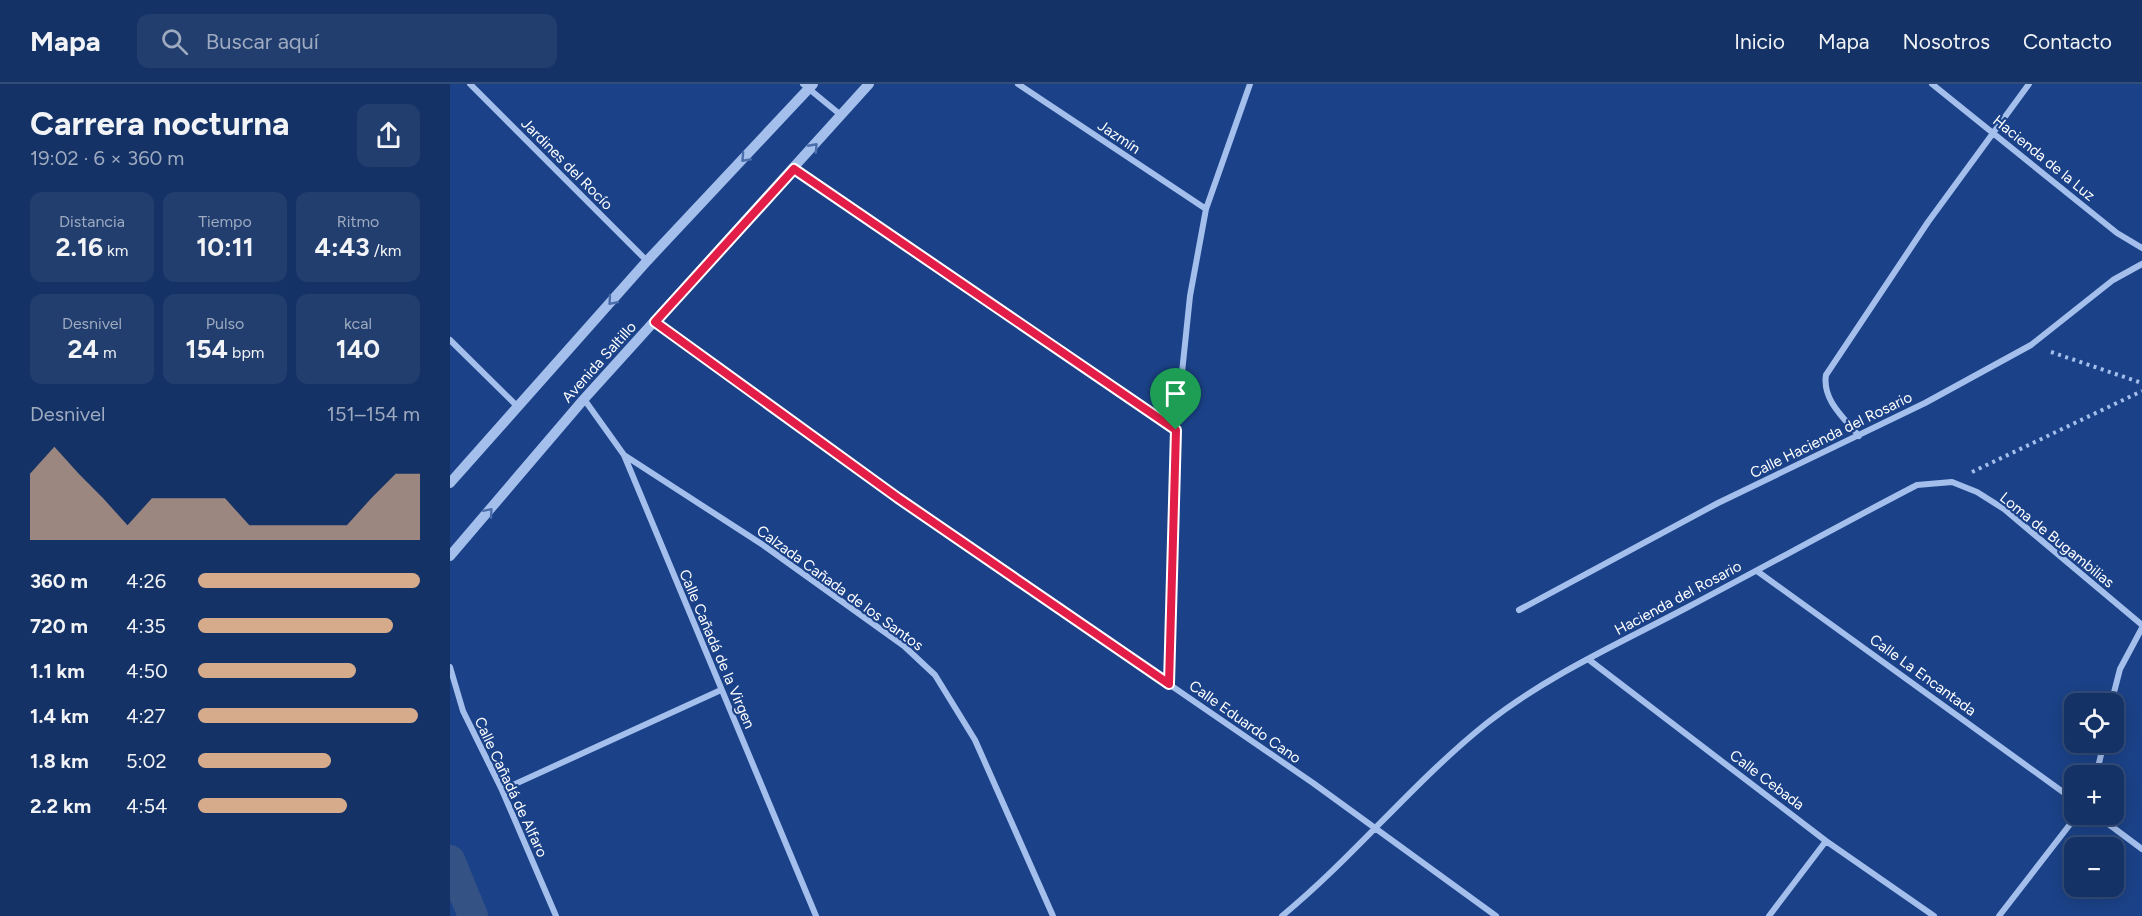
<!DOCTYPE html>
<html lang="es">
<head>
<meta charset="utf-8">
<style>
	:root { --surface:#143266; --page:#213e6f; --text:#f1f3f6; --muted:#9daabf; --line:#334d7a; --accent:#d6ab8b }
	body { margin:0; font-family:Figtree,sans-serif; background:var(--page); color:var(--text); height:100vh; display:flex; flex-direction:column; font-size:22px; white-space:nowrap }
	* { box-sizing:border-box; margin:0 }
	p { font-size:20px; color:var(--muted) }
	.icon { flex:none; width:33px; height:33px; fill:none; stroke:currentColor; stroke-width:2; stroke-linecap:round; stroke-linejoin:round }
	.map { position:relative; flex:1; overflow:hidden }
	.panel { display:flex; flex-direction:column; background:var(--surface); width:450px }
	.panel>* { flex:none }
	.controls { position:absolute; left:1614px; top:609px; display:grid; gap:12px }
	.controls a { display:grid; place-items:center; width:60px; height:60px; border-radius:12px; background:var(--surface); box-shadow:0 3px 15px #0003,0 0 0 2px var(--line); font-size:30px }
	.pin { position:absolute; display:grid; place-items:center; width:51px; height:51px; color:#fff; margin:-62px -26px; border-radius:50% 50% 50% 0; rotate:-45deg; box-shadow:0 0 6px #0007 }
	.pin .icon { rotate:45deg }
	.round { display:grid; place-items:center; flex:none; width:63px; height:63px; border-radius:12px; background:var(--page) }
	.overview { display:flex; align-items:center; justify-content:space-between; height:102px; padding:0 30px }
	h1 { font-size:33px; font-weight:700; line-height:45px }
	.stats { display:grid; grid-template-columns:repeat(3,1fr); gap:9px; height:102px; padding:6px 30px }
	.stats div { display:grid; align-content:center; border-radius:12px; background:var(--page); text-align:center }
	.stats b { font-size:26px; font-weight:700 }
	.stats small { font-size:16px; font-weight:400 }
	.stats p { font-size:16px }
	.chart { height:168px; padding:12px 30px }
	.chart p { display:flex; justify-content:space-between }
	.chart svg { width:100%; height:108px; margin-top:6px; fill:var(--accent); opacity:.7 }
	ul { padding:0 30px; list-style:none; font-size:20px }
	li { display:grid; grid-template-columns:96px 72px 1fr; align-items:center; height:45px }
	li i { height:15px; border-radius:8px; background:var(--accent) }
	header { display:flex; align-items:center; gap:36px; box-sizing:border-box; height:84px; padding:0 30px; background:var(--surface); border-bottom:2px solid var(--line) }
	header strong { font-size:28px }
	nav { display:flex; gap:33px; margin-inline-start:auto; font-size:21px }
	.search { width:420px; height:54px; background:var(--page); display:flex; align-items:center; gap:15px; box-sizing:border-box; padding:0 21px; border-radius:12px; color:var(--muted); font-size:22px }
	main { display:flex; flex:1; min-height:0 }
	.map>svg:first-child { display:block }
</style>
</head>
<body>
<header>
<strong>Mapa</strong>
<div class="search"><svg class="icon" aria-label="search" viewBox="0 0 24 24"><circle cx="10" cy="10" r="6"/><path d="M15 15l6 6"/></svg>Buscar aquí</div>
<nav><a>Inicio</a><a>Mapa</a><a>Nosotros</a><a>Contacto</a></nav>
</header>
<main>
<section class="panel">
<div class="overview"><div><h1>Carrera nocturna</h1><p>19:02 · 6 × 360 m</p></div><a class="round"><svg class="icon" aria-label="share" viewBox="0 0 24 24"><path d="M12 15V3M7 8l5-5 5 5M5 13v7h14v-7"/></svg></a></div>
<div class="stats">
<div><p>Distancia</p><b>2.16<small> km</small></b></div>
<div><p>Tiempo</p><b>10:11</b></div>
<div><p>Ritmo</p><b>4:43<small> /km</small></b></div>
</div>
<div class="stats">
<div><p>Desnivel</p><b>24<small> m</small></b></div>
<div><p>Pulso</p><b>154<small> bpm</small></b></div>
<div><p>kcal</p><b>140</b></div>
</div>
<div class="chart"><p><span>Desnivel</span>151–154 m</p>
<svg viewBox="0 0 160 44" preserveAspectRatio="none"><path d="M0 44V17L10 6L20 17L30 27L40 38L50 27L60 27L70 27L80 27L90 38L100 38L110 38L120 38L130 38L140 27L150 17L160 17V44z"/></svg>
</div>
<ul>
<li><b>360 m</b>4:26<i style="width:100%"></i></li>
<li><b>720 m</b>4:35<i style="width:88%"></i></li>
<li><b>1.1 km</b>4:50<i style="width:71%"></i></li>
<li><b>1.4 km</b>4:27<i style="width:99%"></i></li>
<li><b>1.8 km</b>5:02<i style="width:60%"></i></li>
<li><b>2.2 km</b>4:54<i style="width:67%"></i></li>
</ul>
</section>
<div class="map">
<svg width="1692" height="832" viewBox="0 0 1692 832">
	<rect width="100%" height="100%" fill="#1b4288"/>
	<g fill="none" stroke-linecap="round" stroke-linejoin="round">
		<path stroke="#355285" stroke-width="30" d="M0,776l23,56"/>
		<path stroke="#a4bfec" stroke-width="4" stroke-dasharray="3 4.5" stroke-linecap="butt" d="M1601,268l91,31
			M1522,388l170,-81"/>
		<path stroke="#a4bfec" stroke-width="6" d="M20,0l177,177
			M353,0l39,32
			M568,0l188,125
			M1482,0l185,149 25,15
			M344,85l382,261
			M205,238l243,176 415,285 183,133
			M0,256l68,67
			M134,315l40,56 192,461
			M1409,352c-15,-18 -37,-36 -33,-61l102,-153 101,-138
			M174,371l139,90 141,101 31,29 40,65 78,176
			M1307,487l317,229
			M1069,526l199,-107 207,-100 106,-58 82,-65 29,-16
			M1138,575l238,182 108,75
			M0,583l13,44 39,79 54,126
			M719,600l7,-254 14,-134 16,-87 44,-125
			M1661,620l9,-35 22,-41
			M1646,692l8,-34
			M52,706l219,-100
			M1645,730l47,35
			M832,832c73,-60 131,-134 205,-193 61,-48 133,-80 201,-116 76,-40 152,-82 229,-122l35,-3 25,10 27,17 138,116
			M1319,832l57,-75
			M1549,832l79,-102"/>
		<path stroke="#a4bfec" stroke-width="10" d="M0,399l197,-222 166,-177
			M0,472l134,-157 285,-315"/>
	</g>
	<defs><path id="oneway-chevron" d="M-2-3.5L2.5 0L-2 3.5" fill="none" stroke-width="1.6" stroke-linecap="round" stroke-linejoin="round" transform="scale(1.5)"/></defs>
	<g stroke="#4b6eab">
		<use href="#oneway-chevron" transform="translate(364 63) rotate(-48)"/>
		<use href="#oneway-chevron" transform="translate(295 74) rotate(133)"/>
		<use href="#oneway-chevron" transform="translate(162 217) rotate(131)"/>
		<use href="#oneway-chevron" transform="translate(39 428) rotate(-49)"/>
	</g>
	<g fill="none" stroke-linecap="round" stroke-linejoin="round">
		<defs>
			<path id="route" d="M344,85l382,261 -7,254 -271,-186 -243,-176z"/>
		</defs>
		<use href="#route" stroke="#fff" stroke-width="12"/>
		<use href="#route" stroke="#e11d48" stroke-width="8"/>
	</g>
	<g text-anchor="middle" stroke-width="4.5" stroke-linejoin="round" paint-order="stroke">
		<g font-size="15" fill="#fff" stroke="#1b4288">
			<text transform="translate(669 53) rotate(34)" y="5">Jazmín</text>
			<text transform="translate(1594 74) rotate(39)" y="5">Hacienda de la Luz</text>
			<text transform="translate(117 80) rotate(45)" y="5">Jardines del Rocío</text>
			<text transform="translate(149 278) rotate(-48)" y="5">Avenida Saltillo</text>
			<text transform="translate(1381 351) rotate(-26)" y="5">Calle Hacienda del Rosario</text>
			<text transform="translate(1607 456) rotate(39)" y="5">Loma de Bugambilias</text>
			<text transform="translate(390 504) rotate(36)" y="5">Calzada Cañada de los Santos</text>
			<text transform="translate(1228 514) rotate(-28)" y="5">Hacienda del Rosario</text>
			<text transform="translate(267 565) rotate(67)" y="5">Calle Cañadá de la Virgen</text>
			<text transform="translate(1473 591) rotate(36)" y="5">Calle La Encantada</text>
			<text transform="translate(795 638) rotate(35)" y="5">Calle Eduardo Cano</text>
			<text transform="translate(1317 696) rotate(37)" y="5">Calle Cebada</text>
			<text transform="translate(61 703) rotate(65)" y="5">Calle Cañadá de Alfaro</text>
		</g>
	</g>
</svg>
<div class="controls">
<a><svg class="icon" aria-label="locate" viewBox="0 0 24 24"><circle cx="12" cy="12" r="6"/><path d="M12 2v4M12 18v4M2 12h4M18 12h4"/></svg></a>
<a>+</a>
<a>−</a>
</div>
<div class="pin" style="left:726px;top:346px;background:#1e9e55"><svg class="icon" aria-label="arrive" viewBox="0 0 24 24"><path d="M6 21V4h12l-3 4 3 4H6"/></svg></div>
</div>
</main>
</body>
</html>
